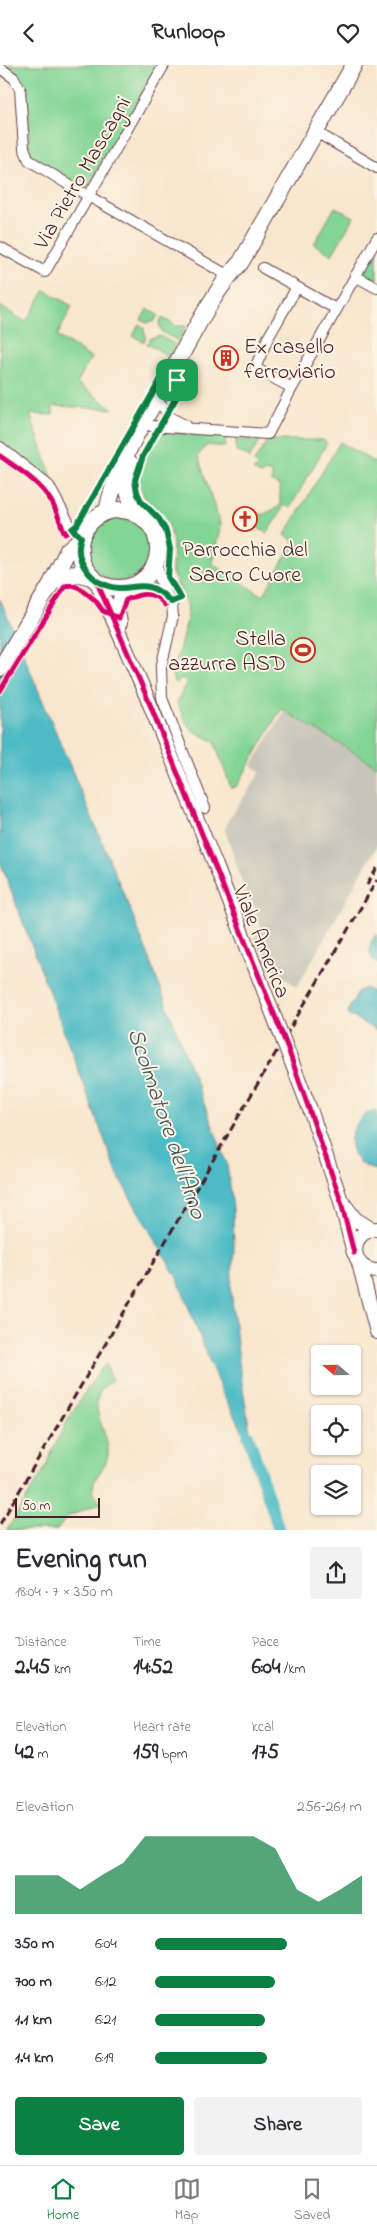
<!DOCTYPE html>
<html lang="en">
<head>
<meta charset="utf-8">
<style>
	:root { --surface:#fff; --page:#f2f2f3; --text:#2b2b33; --muted:#7c7c81; --line:#e1e1e2; --accent:#0b8043 }
	body { margin:0; font-family:"Indie Flower",sans-serif; background:var(--page); color:var(--text); height:100vh; display:flex; flex-direction:column; font-size:19px; white-space:nowrap }
	* { box-sizing:border-box; margin:0 }
	p { font-size:16px; color:var(--muted) }
	.icon { flex:none; width:28px; height:28px; fill:none; stroke:currentColor; stroke-width:2; stroke-linecap:round; stroke-linejoin:round }
	.map { position:relative; height:1465px; overflow:hidden }
	.panel { display:flex; flex-direction:column; background:var(--surface); flex:1 }
	.panel>* { flex:none }
	.needle { width:32px; rotate:290deg }
	.tools { position:absolute; left:311px; top:1280px; display:grid; gap:10px }
	.tools a { display:grid; place-items:center; width:50px; height:50px; border-radius:5px; background:var(--surface); box-shadow:0 1px 4px #0004; font-size:25px }
	.scale { position:absolute; left:15px; bottom:12px; width:85px; box-sizing:border-box; padding-left:5px; border:2px solid #4a1f2b; border-top:0; font-size:14px; line-height:18px; white-space:nowrap; color:#4a1f2b; -webkit-text-stroke:4px #fcf5e5; paint-order:stroke }
	.pin { position:absolute; display:grid; place-items:center; width:42px; height:42px; color:#fff; margin:-21px; border-radius:10px; box-shadow:0 2px 8px #0006 }
	.round { display:grid; place-items:center; flex:none; width:52px; height:52px; border-radius:5px; background:var(--page) }
	.overview { display:flex; align-items:center; justify-content:space-between; height:85px; padding:0 15px }
	h1 { font-size:28px; font-weight:800; line-height:38px }
	.figures { display:grid; grid-template-columns:repeat(3,1fr); gap:8px; height:85px; padding:5px 15px }
	.figures div { display:grid; align-content:center }
	.figures b { font-size:21px; font-weight:800 }
	.figures small { font-size:14px; font-weight:400 }
	.figures p { font-size:14px }
	.chart { height:140px; padding:10px 15px }
	.chart p { display:flex; justify-content:space-between }
	.chart svg { width:100%; height:90px; margin-top:5px; fill:var(--accent); opacity:.7 }
	.cta { display:flex; gap:10px; margin-top:auto; padding:10px 15px }
	.cta a { flex:1; height:58px; border-radius:5px; background:var(--accent); color:#fff; font-size:20px; font-weight:800; line-height:58px; text-align:center }
	.cta a+a { background:var(--page); color:var(--text) }
	ul { padding:0 15px; list-style:none; font-size:16px }
	li { display:grid; grid-template-columns:80px 60px 1fr; align-items:center; height:38px }
	li i { height:12px; border-radius:6px; background:var(--accent) }
	header { display:flex; justify-content:space-between; align-items:center; height:65px; padding:0 15px; background:var(--surface); font-size:22px; font-weight:800 }
	.dock { display:flex; justify-content:space-around; align-items:center; height:70px; border-top:1px solid var(--line); background:var(--surface); font-size:14px; color:var(--muted) }
	.dock a { display:grid; justify-items:center; gap:2px }
	.dock .on { color:var(--accent) }
	.map>svg:first-child { display:block }
</style>
</head>
<body>
<header><svg class="icon" aria-label="back" viewBox="0 0 24 24"><path d="M15 5l-7 7 7 7"/></svg>Runloop<svg class="icon" aria-label="heart" viewBox="0 0 24 24"><path d="M12 20l-8-8c-3-5 5-10 8-4 3-6 11-1 8 4z"/></svg></header>
<div class="map">
<svg width="377" height="1465" viewBox="0 0 377 1465">
	<rect width="100%" height="100%" fill="#fcf5e5"/>
	<filter id="ink" filterUnits="userSpaceOnUse"><feTurbulence type="fractalNoise" baseFrequency=".02" numOctaves="2"/><feDisplacementMap in="SourceGraphic" scale="10" xChannelSelector="R" yChannelSelector="G"/><feConvolveMatrix kernelMatrix="1 2 1 2 8 2 1 2 1" color-interpolation-filters="sRGB"/></filter>
	<filter id="wash" filterUnits="userSpaceOnUse"><feTurbulence type="fractalNoise" baseFrequency=".0096" numOctaves="4" result="noise"/><feDisplacementMap in="SourceGraphic" scale="20" xChannelSelector="R" yChannelSelector="G"/><feGaussianBlur stdDeviation="1.12" result="paint"/><feColorMatrix in="noise" values="0 0 0 0 0 0 0 0 0 0 0 0 0 0 0 0 0 1.4 0 .05"/><feComposite in="paint" operator="in"/></filter>
	<g filter="url(#wash)">
		<rect width="100%" height="100%" fill="#f8e6ce"/>
		<path fill="#c6c5b8" d="M284,647l93,54v80l-80,141 -35,-27 4,-6 -8,-6 -4,-10 7,-11 -10,-28 -3,1 -23,-70 3,-10 33,-48 -9,-7z"/>
		<path fill="#83d596" stroke="#667a60" d="M7,0h151l-71,124 -54,-31 -4,-8c-1,-28 6,-69 -22,-85z
			M335,142l19,10 -22,38 -18,-11z
			M377,181v37l-16,-9z
			M45,225l27,16 -15,30 34,22 -14,25 36,26 -60,-3v9l-23,-1 25,72 -55,-46v-134l26,16z
			M147,244l11,6 -4,7 -3,-1 -4,2 -6,-3z
			M162,253l15,8h9l-8,15 -16,-9 -3,-9z
			M139,259l5,4v4l2,4 -2,6 -11,-6z
			M160,271l16,9 -8,14 -4,-6 -17,-9 4,-6z
			M160,367l66,5 -1,10 -18,-2 -9,11 22,68c0,15 -8,27 -7,40l50,32 31,-55 -9,-6 55,-93 37,22v302l-96,-57 -44,77 -6,2 -17,-47c-27,-12 -26,-12 -37,-39l10,-21 -5,-3 -4,5 -4,-1 -2,-6 14,-52 2,-17 -16,-34 1,-31 -5,-19 -24,-26 -5,-16 3,-16z
			M257,374l3,1 -11,19 -2,-4 -11,-3v-12z
			M268,375h56l3,3 -37,65 -5,-3 -18,28 -16,-9 8,-11 4,2 17,-9v-20l-8,-4v-9l-6,-2 -5,4 -8,-5 5,-4 -4,-4z
			M88 485a31 31 0 1 1 62 0a31 31 0 1 1-62 0Z
			M106,1299l6,17c-33,18 -1,52 -4,74 -3,19 -27,28 -7,48l-34,14 -10,13h-50l40,-65c3,-17 46,-90 59,-101z"/>
		<path fill="#4dbbc5" stroke="#4c6d78" d="M0,534l133,317 94,248 6,45 1,40 -3,41 9,80 13,80 -31,-57 -45,-115 -59,-102 -118,-315z
			M377,869v30c-10,-9 -10,-21 0,-30z
			M366,923l11,7v36l-28,-16 -1,-5 11,-19z
			M372,1046h5v59c-34,-5 -34,-46 -5,-59z"/>
		<g fill="none" stroke-linecap="round" stroke-linejoin="round">
			<path stroke="#4dbbc5" stroke-width="12" d="M248,1370l31,95"/>
		</g>
	</g>
	<g filter="url(#ink)">
		<g fill="none" stroke-linecap="round" stroke-linejoin="round">
			<defs>
				<path id="street" d="M0,3l14,10 6,11 4,59 5,12 40,25 160,91
					M316,67l61,36
					M0,182l45,25 119,-207
					M263,203l73,41
					M355,211l22,12
					M292,323l-37,-20 13,-30 29,-51
					M162,341l9,12 14,7
					M151,361l117,8 24,-46 85,-150
					M0,382l49,39 23,43 9,8
					M157,497l3,17 12,27 1,10 -12,52 1,30 43,110
					M138,520l19,5 10,8"/>
				<path id="secondary" d="M96,515l53,122 67,164
					M120,558l-3,-17 8,-18
					M311,1047l29,86 14,55
					M343,1138l12,16 16,10
					M377,1164c-29,1 -29,41 0,42
					M359,1198l18,69"/>
				<path id="primary" d="M130,398c-7,21 -2,33 8,52
					M80 484a39 39 0 1 1 78 0a39 39 0 1 1-78 0Z
					M107,447c10,-53 41,-97 67,-144 20,-36 39,-76 67,-106l113,-197
					M51,519c13,-10 24,-13 40,-7
					M0,604l51,-85 17,-34 12,-10"/>
			</defs>
			<use href="#street" stroke="#643d43" stroke-width="12"/>
			<use href="#secondary" stroke="#643d43" stroke-width="16"/>
			<use href="#primary" stroke="#643d43" stroke-width="18"/>
			<use href="#street" stroke="#fff" stroke-width="10"/>
			<use href="#secondary" stroke="#fff" stroke-width="14"/>
			<use href="#primary" stroke="#fff" stroke-width="16"/>
			<path stroke="#4a1f2b" stroke-width="3" stroke-dasharray="8 4" stroke-linecap="butt" d="M367,820l10,-17
				M0,1459l377,-644"/>
			<defs>
				<path id="secondary-bridge" d="M216,801l95,246"/>
			</defs>
			<use href="#secondary-bridge" stroke="#643d43" stroke-width="16" stroke-linecap="butt"/>
			<use href="#secondary-bridge" stroke="#fff" stroke-width="14"/>
			<defs>
				<path id="cycleway" d="M0,391c18,13 40,26 51,45 6,10 9,22 14,33l12,-9 88,-153 19,12 -41,72 -8,24 5,19 19,20 7,12 4,18 -2,28 13,21 -16,7c-11,-15 -24,-12 -39,-5l-7,18 -16,-7 -8,-11 -15,-12 -9,-3 -6,1 -65,105
					M96,515l53,122 138,344 53,152 14,55"/>
			</defs>
			<use href="#cycleway" stroke="#fcf5e5" stroke-width="8"/>
			<use href="#cycleway" stroke="#d6006c" stroke-width="5"/>
		</g>
	</g>
	<g fill="none" stroke-linecap="round" stroke-linejoin="round" filter="url(#ink)">
		<defs>
			<path id="route" d="M165,307l19,12 -41,72 -8,24 2,12 4,9 18,18 7,12 4,18 -2,28 13,21 -10,4c-7,-7 -13,-13 -22,-15 -11,-3 -19,2 -30,1 -25,-2 -47,-26 -38,-51l-9,-8 5,-4z"/>
		</defs>
		<use href="#route" stroke="#fff" stroke-width="10"/>
		<use href="#route" stroke="#0b8043" stroke-width="6"/>
	</g>
	<defs>
		<symbol id="building-ring" viewBox="-11 -11 22 22"><circle r="9.5" fill="#fcf5e5" stroke="#c8321e" stroke-width="1.5"/><path d="M-4-6H4V6H1V3H-1V6H-4ZM-2.5-4.3h1.7v1.8h-1.7ZM.8-4.3h1.7v1.8H.8ZM-2.5-1h1.7V.8h-1.7ZM.8-1h1.7V.8H.8Z" fill="#c8321e"/></symbol>
		<symbol id="church-ring" viewBox="-11 -11 22 22"><circle r="9.5" fill="#fcf5e5" stroke="#c8321e" stroke-width="1.5"/><path d="M-1.2-6h2.4v3.5h3.3v2.4h-3.3V6h-2.4V-.1h-3.3v-2.4h3.3Z" fill="#c8321e"/></symbol>
		<symbol id="stadium-ring" viewBox="-11 -11 22 22"><circle r="9.5" fill="#fcf5e5" stroke="#c8321e" stroke-width="1.5"/><path d="M0-5a6.5 5 0 1 0 0 10a6.5 5 0 1 0 0-10ZM-3.5-1.8h7v3.6h-7Z" fill="#c8321e"/></symbol>
	</defs>
	<g fill-rule="evenodd">
		<use href="#building-ring" x="212" y="279" width="28" height="28"/>
		<use href="#church-ring" x="231" y="440" width="28" height="28"/>
		<use href="#stadium-ring" x="289" y="571" width="28" height="28"/>
	</g>
	<g text-anchor="middle" stroke-width="4" stroke-linejoin="round" paint-order="stroke">
		<g font-size="22" fill="#4a1f2b" stroke="#fcf5e5">
			<text transform="translate(81 107) rotate(-60)" y="8">Via Pietro Mascagni</text>
			<text transform="translate(263 876) rotate(68)" y="8">Viale America</text>
		</g>
		<g font-size="22" fill="#4a1f2b" stroke="#fcf5e5" text-anchor="start">
			<text x="244" y="288">Ex casello<tspan x="244" dy="25">ferroviario</tspan></text>
			<text x="245" y="491" text-anchor="middle">Parrocchia del<tspan x="245" dy="25">Sacro Cuore</tspan></text>
			<text x="286" y="580" text-anchor="end">Stella<tspan x="286" dy="25">azzurra ASD</tspan></text>
		</g>
		<g font-size="24" font-style="italic" fill="#4b5661" stroke="#fcf5e5">
			<text transform="translate(168 1058) rotate(71)" y="8">Scolmatore dell'Arno</text>
		</g>
	</g>
</svg>
<div class="tools">
<a><svg class="needle" viewBox="-14 -14 28 28"><path d="M0-13l5 13h-10z" fill="#e53935"/><path d="M0 13l5-13h-10z" fill="#7c7c81"/></svg></a>
<a><svg class="icon" aria-label="locate" viewBox="0 0 24 24"><circle cx="12" cy="12" r="6"/><path d="M12 2v4M12 18v4M2 12h4M18 12h4"/></svg></a>
<a><svg class="icon" aria-label="layers" viewBox="0 0 24 24"><path d="M12 4l9 5-9 5-9-5zM3 14l9 5 9-5"/></svg></a>
</div>
<div class="scale">50 m</div>
<div class="pin" style="left:177px;top:315px;background:#1e9e55"><svg class="icon" aria-label="arrive" viewBox="0 0 24 24"><path d="M6 21V4h12l-3 4 3 4H6"/></svg></div>
</div>
<section class="panel">
<div class="overview"><div><h1>Evening run</h1><p>18:04 · 7 × 350 m</p></div><a class="round"><svg class="icon" aria-label="share" viewBox="0 0 24 24"><path d="M12 15V3M7 8l5-5 5 5M5 13v7h14v-7"/></svg></a></div>
<div class="figures">
<div><p>Distance</p><b>2.45<small> km</small></b></div>
<div><p>Time</p><b>14:52</b></div>
<div><p>Pace</p><b>6:04<small> /km</small></b></div>
</div>
<div class="figures">
<div><p>Elevation</p><b>42<small> m</small></b></div>
<div><p>Heart rate</p><b>159<small> bpm</small></b></div>
<div><p>kcal</p><b>175</b></div>
</div>
<div class="chart"><p><span>Elevation</span>256–261 m</p>
<svg viewBox="0 0 160 44" preserveAspectRatio="none"><path d="M0 44V25L10 25L20 25L30 32L40 25L50 19L60 6L70 6L80 6L90 6L100 6L110 6L120 12L130 32L140 38L150 32L160 25V44z"/></svg>
</div>
<ul>
<li><b>350 m</b>6:04<i style="width:64%"></i></li>
<li><b>700 m</b>6:12<i style="width:58%"></i></li>
<li><b>1.1 km</b>6:21<i style="width:53%"></i></li>
<li><b>1.4 km</b>6:19<i style="width:54%"></i></li>
</ul>
<div class="cta"><a>Save</a><a>Share</a></div>
</section>
<nav class="dock">
<a class="on"><svg class="icon" aria-label="home" viewBox="0 0 24 24"><path d="M3 11l9-7 9 7M6 9v11h12V9"/></svg>Home</a>
<a><svg class="icon" aria-label="map" viewBox="0 0 24 24"><path d="M3 6l6-2 6 2 6-2v14l-6 2-6-2-6 2zM9 4v14M15 6v14"/></svg>Map</a>
<a><svg class="icon" aria-label="saved" viewBox="0 0 24 24"><path d="M7 4h10v16l-5-4-5 4z"/></svg>Saved</a>
</nav>
</body>
</html>
